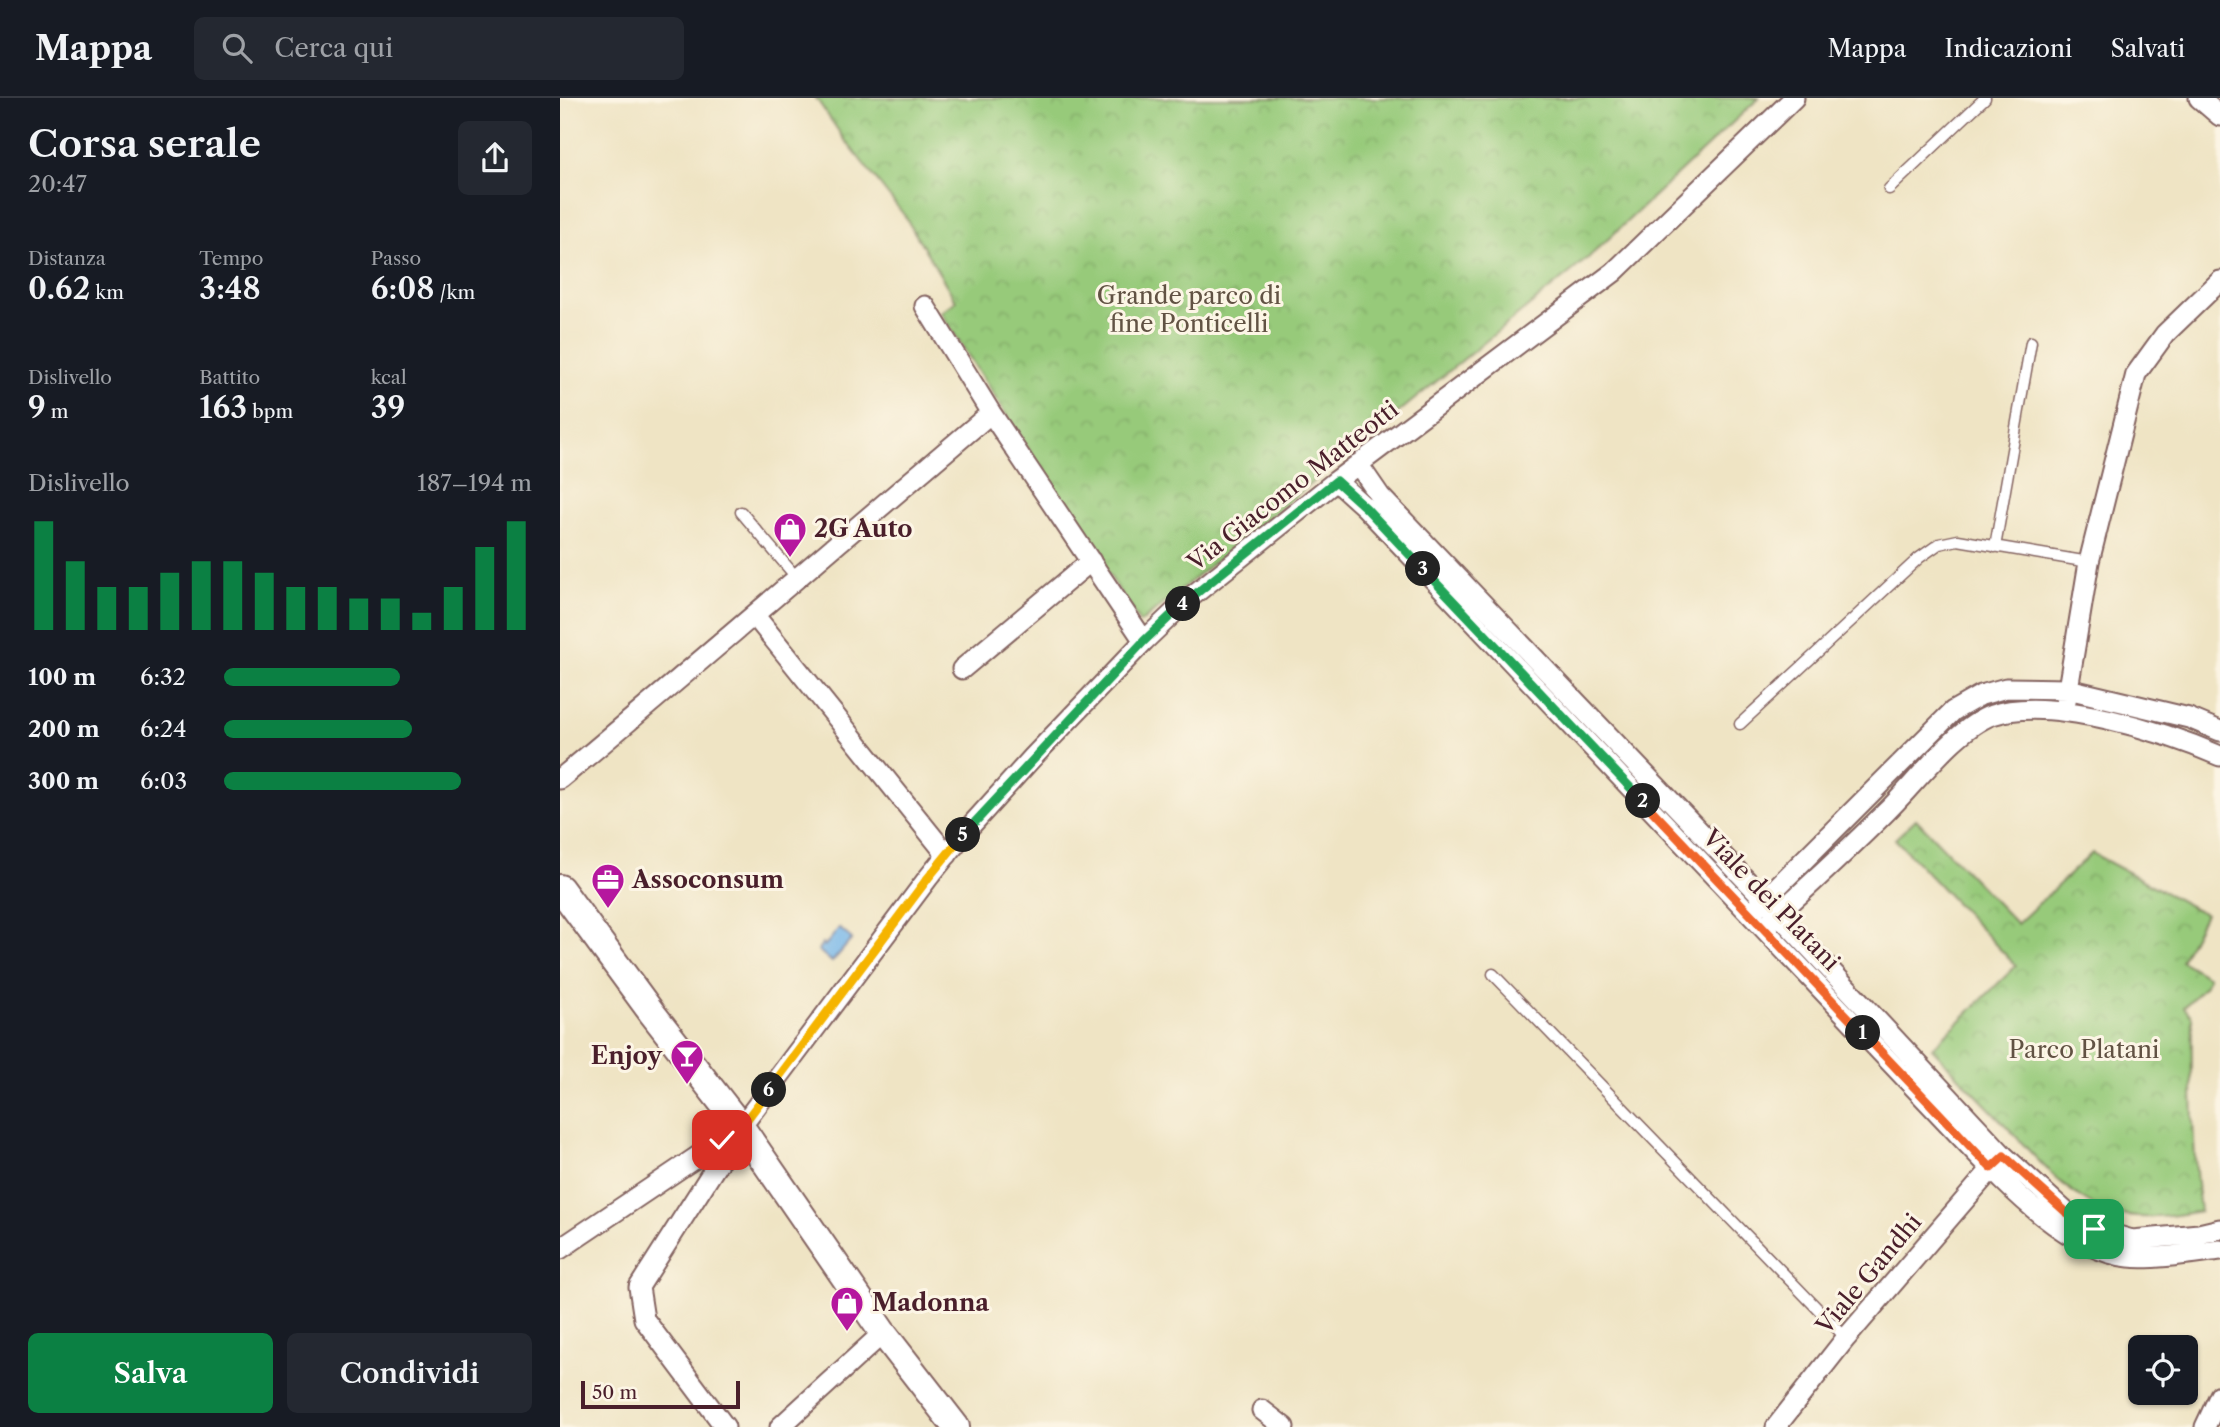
<!DOCTYPE html>
<html lang="it">
<head>
<meta charset="utf-8">
<style>
	:root { --surface:#171b24; --page:#242831; --text:#f1f3f6; --muted:#9ea1a6; --line:#363941; --accent:#0b8043 }
	body { margin:0; font-family:"Libre Caslon Text",serif; background:var(--page); color:var(--text); height:100vh; display:flex; flex-direction:column; font-size:26px; white-space:nowrap }
	* { box-sizing:border-box; margin:0 }
	p { font-size:23px; color:var(--muted) }
	.icon { flex:none; width:38px; height:38px; fill:none; stroke:currentColor; stroke-width:2; stroke-linecap:round; stroke-linejoin:round }
	.map { position:relative; flex:1; overflow:hidden }
	.sheet { display:flex; flex-direction:column; background:var(--surface); width:560px }
	.sheet>* { flex:none }
	.controls { position:absolute; left:1568px; top:1237px; display:grid; gap:14px }
	.controls a { display:grid; place-items:center; width:70px; height:70px; border-radius:10px; background:var(--surface); box-shadow:0 2px 5px #0004; font-size:35px }
	.scale { position:absolute; left:21px; bottom:18px; width:159px; box-sizing:border-box; padding-left:7px; border:4px solid #4a1f2b; border-top:0; font-size:19px; line-height:24px; white-space:nowrap; color:#4a1f2b; -webkit-text-stroke:5px #fcf5e5; paint-order:stroke }
	.pin { position:absolute; display:grid; place-items:center; width:60px; height:60px; color:#fff; margin:-30px; border-radius:14px; box-shadow:0 4px 10px #0006 }
	.km { position:absolute; width:35px; height:35px; margin:-18px; border-radius:50%; background:#222; color:#fff; font-size:19px; line-height:35px; text-align:center }
	.round { display:grid; place-items:center; flex:none; width:74px; height:74px; border-radius:10px; background:var(--page) }
	.headline { display:flex; align-items:center; justify-content:space-between; height:119px; padding:0 28px }
	h1 { font-size:38px; font-weight:600; line-height:52px }
	.figures { display:grid; grid-template-columns:repeat(3,1fr); gap:10px; height:119px; padding:7px 28px }
	.figures div { display:grid; align-content:center }
	.figures b { font-size:30px; font-weight:600 }
	.figures small { font-size:19px; font-weight:400 }
	.figures p { font-size:19px }
	.chart { height:196px; padding:14px 28px }
	.chart p { display:flex; justify-content:space-between }
	.chart svg { width:100%; height:126px; margin-top:7px; stroke:var(--accent); stroke-width:6 }
	.primary-button { display:flex; gap:14px; margin-top:auto; padding:14px 28px }
	.primary-button a { flex:1; height:80px; border-radius:10px; background:var(--accent); color:#fff; font-size:28px; font-weight:600; line-height:80px; text-align:center }
	.primary-button a+a { background:var(--page); color:var(--text) }
	ul { padding:0 28px; list-style:none; font-size:23px }
	li { display:grid; grid-template-columns:112px 84px 1fr; align-items:center; height:52px }
	li i { height:18px; border-radius:9px; background:var(--accent) }
	header { display:flex; align-items:center; gap:42px; box-sizing:border-box; height:98px; padding:0 35px; background:var(--surface); border-bottom:2px solid var(--line) }
	header strong { font-size:33px }
	nav { display:flex; gap:38px; margin-inline-start:auto; font-size:24px }
	.search { width:490px; height:63px; background:var(--page); display:flex; align-items:center; gap:18px; box-sizing:border-box; padding:0 24px; border-radius:10px; color:var(--muted); font-size:26px }
	main { display:flex; flex:1; min-height:0 }
	.map>svg:first-child { display:block }
</style>
</head>
<body>
<header>
<strong>Mappa</strong>
<div class="search"><svg class="icon" aria-label="search" viewBox="0 0 24 24"><circle cx="10" cy="10" r="6"/><path d="M15 15l6 6"/></svg>Cerca qui</div>
<nav><a>Mappa</a><a>Indicazioni</a><a>Salvati</a></nav>
</header>
<main>
<section class="sheet">
<div class="headline"><div><h1>Corsa serale</h1><p>20:47</p></div><a class="round"><svg class="icon" aria-label="share" viewBox="0 0 24 24"><path d="M12 15V3M7 8l5-5 5 5M5 13v7h14v-7"/></svg></a></div>
<div class="figures">
<div><p>Distanza</p><b>0.62<small> km</small></b></div>
<div><p>Tempo</p><b>3:48</b></div>
<div><p>Passo</p><b>6:08<small> /km</small></b></div>
</div>
<div class="figures">
<div><p>Dislivello</p><b>9<small> m</small></b></div>
<div><p>Battito</p><b>163<small> bpm</small></b></div>
<div><p>kcal</p><b>39</b></div>
</div>
<div class="chart"><p><span>Dislivello</span>187–194 m</p>
<svg viewBox="0 0 160 44" preserveAspectRatio="none"><path d="M5 44V6M15 44V20M25 44V29M35 44V29M45 44V24M55 44V20M65 44V20M75 44V24M85 44V29M95 44V29M105 44V33M115 44V33M125 44V38M135 44V29M145 44V15M155 44V6"/></svg>
</div>
<ul>
<li><b>100 m</b>6:32<i style="width:57%"></i></li>
<li><b>200 m</b>6:24<i style="width:61%"></i></li>
<li><b>300 m</b>6:03<i style="width:77%"></i></li>
</ul>
<div class="primary-button"><a>Salva</a><a>Condividi</a></div>
</section>
<div class="map">
<svg width="1660" height="1329" viewBox="0 0 1660 1329">
	<defs>
		<pattern id="park-crowns" width="20" height="18" patternUnits="userSpaceOnUse" patternTransform="scale(1.75)"><rect width="20" height="18" fill="#97ca7a"/><path d="M2 6a3 3 0 1 1 6 0M12 15a3 3 0 1 1 6 0" fill="none" stroke="#84ad6a"/></pattern>
	</defs>
	<rect width="100%" height="100%" fill="#fcf5e5"/>
	<filter id="ink" filterUnits="userSpaceOnUse"><feTurbulence type="fractalNoise" baseFrequency=".0143" numOctaves="2"/><feDisplacementMap in="SourceGraphic" scale="14" xChannelSelector="R" yChannelSelector="G"/><feConvolveMatrix kernelMatrix="1 2 1 2 8 2 1 2 1" color-interpolation-filters="sRGB"/></filter>
	<filter id="wash" filterUnits="userSpaceOnUse"><feTurbulence type="fractalNoise" baseFrequency=".00686" numOctaves="4" result="noise"/><feDisplacementMap in="SourceGraphic" scale="28" xChannelSelector="R" yChannelSelector="G"/><feGaussianBlur stdDeviation="1.57" result="paint"/><feColorMatrix in="noise" values="0 0 0 0 0 0 0 0 0 0 0 0 0 0 0 0 0 1.4 0 .05"/><feComposite in="paint" operator="in"/></filter>
	<g filter="url(#wash)">
		<rect width="100%" height="100%" fill="#efe4c4"/>
		<path fill="url(#park-crowns)" stroke="#707452" stroke-width="2" d="M256,0h943l-171,160 -448,365 -199,-310 15,-12 -52,-86 -60,-76z
			M1356,721l101,105 75,-71 113,61 -24,47 28,16 -5,10 -20,20 8,10c-1,65 0,130 8,194 -31,6 -65,11 -96,-1 -37,-15 -67,-51 -94,-80 -26,-27 -52,-54 -78,-82l84,-82 -121,-127z"/>
		<path fill="#75b6e9" stroke="#606a8a" stroke-width="2" d="M279,830l13,11 -20,23 -14,-12 4,-6 3,2z"/>
	</g>
	<g filter="url(#ink)">
		<g fill="none" stroke-linecap="round" stroke-linejoin="round">
			<defs>
				<path id="lane" d="M1329,91l96,-91
					M181,414l55,65
					M1435,449l36,-205
					M1180,626l179,-166 20,-14 19,-4 131,22
					M933,876l353,364"/>
				<path id="street" d="M1639,0l21,18
					M365,208l66,107 153,228
					M798,366l22,32 385,404 239,256 62,56 28,17 38,11 67,-6 21,-5
					M776,383l30,27 596,630c42,44 103,112 167,119 23,3 67,-4 91,-7
					M195,518l192,239
					M402,571l129,-108
					M1506,603l23,-139 47,-188 29,-40 55,-53
					M0,681c145,-121 287,-244 431,-366
					M1197,809l196,-196 28,-16 25,-7 62,1 121,29 31,13
					M1209,824c40,-36 79,-72 117,-110 29,-28 70,-84 106,-97 58,-20 173,17 228,41
					M0,1151l174,-117
					M702,1312l22,17
					M165,1329l-81,-108 -5,-32 102,-160 187,-249 38,-47 66,-73 112,-117 43,-41 149,-119 278,-209 180,-174
					M220,1329l103,-94
					M1216,1329l70,-89 154,-179
					M1645,1329l15,-32"/>
				<path id="secondary" d="M0,790l92,125 89,114 142,206 73,94"/>
			</defs>
			<use href="#lane" stroke="#846461" stroke-width="13"/>
			<use href="#street" stroke="#846461" stroke-width="23"/>
			<use href="#secondary" stroke="#846461" stroke-width="30"/>
			<use href="#lane" stroke="#fff" stroke-width="10"/>
			<use href="#street" stroke="#fff" stroke-width="19"/>
			<use href="#secondary" stroke="#fff" stroke-width="26"/>
		</g>
	</g>
	<g fill="none" stroke-linecap="round" stroke-linejoin="round" filter="url(#ink)">
		<defs>
			<path id="split-1" d="M1303,935l128,135 13,-12 62,56 28,17"/>
			<path id="split-2" d="M1083,703l220,232"/>
			<path id="split-3" d="M863,471l220,232"/>
			<path id="split-4" d="M623,506l153,-123 30,27 57,61"/>
			<path id="split-5" d="M403,737l181,-194 39,-37"/>
			<path id="split-6" d="M209,992l159,-212 35,-43"/>
			<path id="split-7" d="M162,1042l19,-13 28,-37"/>
		</defs>
		<use href="#split-1" stroke="#fff" stroke-width="14"/>
		<use href="#split-2" stroke="#fff" stroke-width="14"/>
		<use href="#split-3" stroke="#fff" stroke-width="14"/>
		<use href="#split-4" stroke="#fff" stroke-width="14"/>
		<use href="#split-5" stroke="#fff" stroke-width="14"/>
		<use href="#split-6" stroke="#fff" stroke-width="14"/>
		<use href="#split-7" stroke="#fff" stroke-width="14"/>
		<use href="#split-1" stroke="#f0652b" stroke-width="9"/>
		<use href="#split-2" stroke="#f0652b" stroke-width="9"/>
		<use href="#split-3" stroke="#22a559" stroke-width="9"/>
		<use href="#split-4" stroke="#22a559" stroke-width="9"/>
		<use href="#split-5" stroke="#22a559" stroke-width="9"/>
		<use href="#split-6" stroke="#f5b400" stroke-width="9"/>
		<use href="#split-7" stroke="#f5b400" stroke-width="9"/>
	</g>
	<defs>
		<symbol id="shop-pin" viewBox="-11 -11 22 30"><path d="M0 17L-7.5 6A9.5 9.5 0 1 1 7.5 6Z" fill="#b5179e" stroke="#fcf5e5"/><path d="M-5-2.5h2.3a2.7 3.5 0 0 1 5.4 0H5L5.5 6h-11ZM-1.5-2.5h3a1.5 2.3 0 0 0-3 0Z" fill="#fff"/></symbol>
		<symbol id="office-pin" viewBox="-11 -11 22 30"><path d="M0 17L-7.5 6A9.5 9.5 0 1 1 7.5 6Z" fill="#b5179e" stroke="#fcf5e5"/><path d="M-6-3h4V-5.5h4V-3h4V5H-6ZM-1-4.5V-3h2v-1.5ZM-6 0V1H6V0Z" fill="#fff"/></symbol>
		<symbol id="bar-pin" viewBox="-11 -11 22 30"><path d="M0 17L-7.5 6A9.5 9.5 0 1 1 7.5 6Z" fill="#b5179e" stroke="#fcf5e5"/><path d="M-6-5H6L.8 .8V4.5H3.5V6h-7V4.5H-.8V.8Z" fill="#fff"/></symbol>
	</defs>
	<g fill-rule="evenodd">
		<use href="#shop-pin" x="211" y="412" width="38" height="52"/>
		<use href="#office-pin" x="29" y="763" width="38" height="52"/>
		<use href="#bar-pin" x="108" y="939" width="38" height="52"/>
		<use href="#shop-pin" x="268" y="1186" width="38" height="52"/>
	</g>
	<g text-anchor="middle" stroke-width="6" stroke-linejoin="round" paint-order="stroke">
		<g font-size="24" fill="#615243" stroke="#fcf5e5">
			<text x="629" y="206">Grande parco di<tspan x="629" dy="28">fine Ponticelli</tspan></text>
			<text x="1524" y="960">Parco Platani</text>
		</g>
		<g font-size="24" fill="#4a1f2b" stroke="#fcf5e5">
			<text transform="translate(733 388) rotate(-38)" y="8">Via Giacomo Matteotti</text>
			<text transform="translate(1211 802) rotate(46)" y="8">Viale dei Platani</text>
			<text transform="translate(1309 1176) rotate(-50)" y="8">Viale Gandhi</text>
		</g>
		<g font-size="24" font-weight="bold" fill="#4a1f2b" stroke="#fcf5e5" text-anchor="start">
			<text x="254" y="439">2G Auto</text>
			<text x="72" y="790">Assoconsum</text>
			<text x="102" y="966" text-anchor="end">Enjoy</text>
			<text x="312" y="1213">Madonna</text>
		</g>
	</g>
</svg>
<div class="controls">
<a><svg class="icon" aria-label="locate" viewBox="0 0 24 24"><circle cx="12" cy="12" r="6"/><path d="M12 2v4M12 18v4M2 12h4M18 12h4"/></svg></a>
</div>
<div class="scale">50 m</div>
<div class="pin" style="left:1534px;top:1131px;background:#1e9e55"><svg class="icon" aria-label="arrive" viewBox="0 0 24 24"><path d="M6 21V4h12l-3 4 3 4H6"/></svg></div>
<div class="pin" style="left:162px;top:1042px;background:#d93025"><svg class="icon" aria-label="check" viewBox="0 0 24 24"><path d="M5 12l5 5 9-10"/></svg></div>
<b class="km" style="left:1303px;top:935px">1</b>
<b class="km" style="left:1083px;top:703px">2</b>
<b class="km" style="left:863px;top:471px">3</b>
<b class="km" style="left:623px;top:506px">4</b>
<b class="km" style="left:403px;top:737px">5</b>
<b class="km" style="left:209px;top:992px">6</b>
</div>
</main>
</body>
</html>
